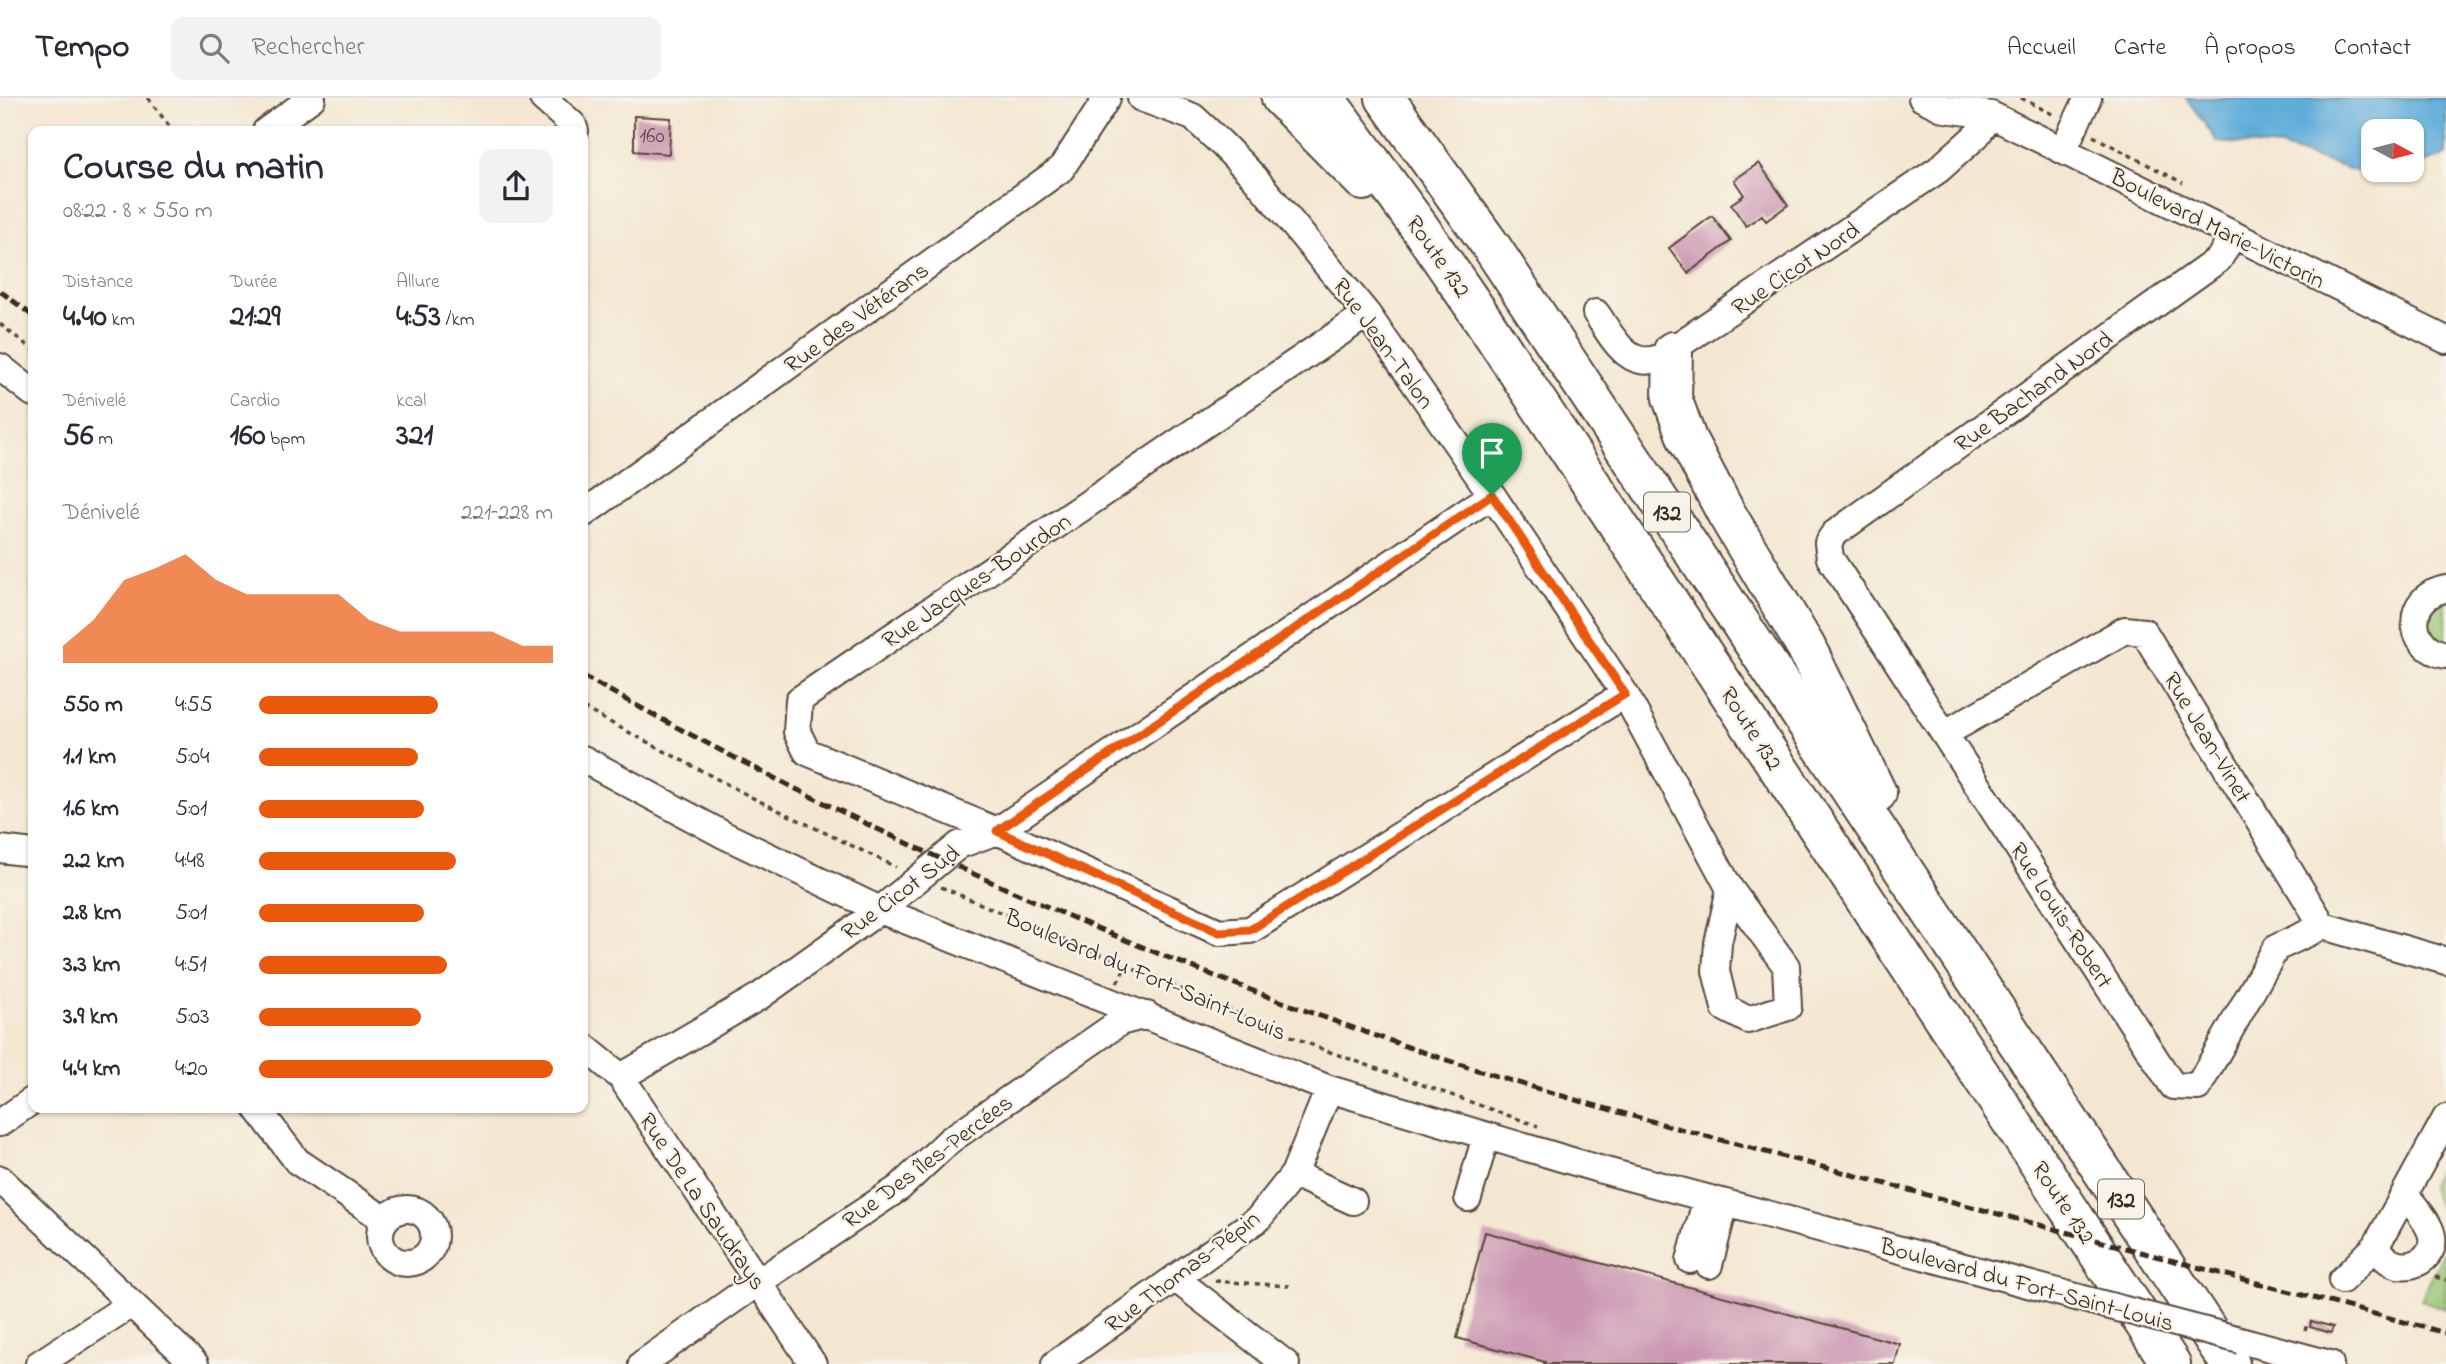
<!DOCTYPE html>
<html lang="fr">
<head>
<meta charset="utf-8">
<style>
	:root { --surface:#fff; --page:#f2f2f3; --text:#2b2b33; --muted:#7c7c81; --line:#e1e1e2; --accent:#ea580c }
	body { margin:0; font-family:"Indie Flower",sans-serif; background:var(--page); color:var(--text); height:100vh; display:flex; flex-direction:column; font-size:26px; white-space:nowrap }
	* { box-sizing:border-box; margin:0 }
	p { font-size:23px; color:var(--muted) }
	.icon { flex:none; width:38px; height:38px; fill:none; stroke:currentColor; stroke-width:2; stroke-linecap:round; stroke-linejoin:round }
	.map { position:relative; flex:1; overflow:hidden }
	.side { position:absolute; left:28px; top:28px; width:560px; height:987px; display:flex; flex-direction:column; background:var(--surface); border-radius:14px; box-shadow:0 2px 5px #0004 }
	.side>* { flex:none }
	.needle { width:46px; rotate:97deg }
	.tools { position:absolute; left:2361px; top:21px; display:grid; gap:14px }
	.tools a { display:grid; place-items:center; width:63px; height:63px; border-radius:14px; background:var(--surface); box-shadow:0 2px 5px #0004; font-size:35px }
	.pin { position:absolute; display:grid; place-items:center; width:60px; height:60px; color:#fff; margin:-72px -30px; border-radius:50% 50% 50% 0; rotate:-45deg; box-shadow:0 0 7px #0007 }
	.pin .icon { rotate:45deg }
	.round { display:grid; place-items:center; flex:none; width:74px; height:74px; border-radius:14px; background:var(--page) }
	.summary { display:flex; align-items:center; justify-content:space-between; height:119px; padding:0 35px }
	h1 { font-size:38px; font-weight:700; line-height:52px }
	.figures { display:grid; grid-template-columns:repeat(3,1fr); gap:10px; height:119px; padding:7px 35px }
	.figures div { display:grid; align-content:center }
	.figures b { font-size:30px; font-weight:700 }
	.figures small { font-size:19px; font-weight:400 }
	.figures p { font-size:19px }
	.chart { height:196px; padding:14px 35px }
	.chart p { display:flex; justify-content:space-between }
	.chart svg { width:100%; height:126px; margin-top:7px; fill:var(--accent); opacity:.7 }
	ul { padding:0 35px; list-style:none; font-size:23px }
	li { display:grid; grid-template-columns:112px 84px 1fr; align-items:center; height:52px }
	li i { height:18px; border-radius:9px; background:var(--accent) }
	header { display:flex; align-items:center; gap:42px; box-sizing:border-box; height:98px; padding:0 35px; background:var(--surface); border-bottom:2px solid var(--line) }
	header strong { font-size:33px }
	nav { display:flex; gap:38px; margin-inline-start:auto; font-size:24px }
	.search { width:490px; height:63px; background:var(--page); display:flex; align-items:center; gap:18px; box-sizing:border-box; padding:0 24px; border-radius:14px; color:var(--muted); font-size:26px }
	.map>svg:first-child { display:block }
</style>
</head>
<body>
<header>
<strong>Tempo</strong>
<div class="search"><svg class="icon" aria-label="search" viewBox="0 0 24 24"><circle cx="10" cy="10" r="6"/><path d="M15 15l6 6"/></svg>Rechercher</div>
<nav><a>Accueil</a><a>Carte</a><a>À propos</a><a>Contact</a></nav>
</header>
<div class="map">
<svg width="2446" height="1266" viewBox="0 0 2446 1266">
	<rect width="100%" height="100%" fill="#f7f3e8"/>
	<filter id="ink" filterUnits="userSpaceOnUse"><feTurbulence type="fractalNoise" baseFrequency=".0143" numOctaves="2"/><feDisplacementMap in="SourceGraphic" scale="14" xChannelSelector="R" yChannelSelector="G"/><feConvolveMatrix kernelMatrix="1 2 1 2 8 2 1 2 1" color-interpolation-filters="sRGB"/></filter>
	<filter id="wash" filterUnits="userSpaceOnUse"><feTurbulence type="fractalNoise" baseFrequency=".00686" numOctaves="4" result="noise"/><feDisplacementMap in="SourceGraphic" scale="28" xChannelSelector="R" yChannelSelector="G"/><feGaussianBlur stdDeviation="1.57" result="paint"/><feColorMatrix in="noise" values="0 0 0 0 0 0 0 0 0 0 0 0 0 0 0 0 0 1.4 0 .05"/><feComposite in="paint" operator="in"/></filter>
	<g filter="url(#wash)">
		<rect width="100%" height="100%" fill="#f4e7d2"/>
		<path fill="#94c574" stroke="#687849" stroke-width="2" d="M2446,503v40c-24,-7 -21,-30 0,-40z
			M2446,1057v67l-16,-38z
			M2446,1149v62l-25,-9z"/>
		<path fill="#61adda" stroke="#4e6c7c" stroke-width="2" d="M2186,0h260v57l-34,12v-36h-39v39h32l-21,10 -103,-33 -63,-5z"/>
		<g id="blocks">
			<path fill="#cb96b1" d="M634,18l37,2 -2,36 -35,-3z
				M1759,65l29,42 -22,16 -4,-6 -16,11 -15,-22 13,-9 -10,-15z
				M1712,118l19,25 -43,32 -19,-25z
				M1485,1134l415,112 -5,20h-351l1,-2 -88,-24z
				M2311,1223l22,6 -2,6 -21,-6z"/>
		</g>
	</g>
	<g filter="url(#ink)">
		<use href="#blocks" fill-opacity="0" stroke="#574639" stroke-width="2"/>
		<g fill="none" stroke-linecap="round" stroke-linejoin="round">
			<defs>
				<path id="minor" d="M543,0l30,27 2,6
					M1141,0l52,19 29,27 33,34 112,136 125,181 133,199 105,195 56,77 2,41 -40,13 -23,-12 -9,-37 2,-28 12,-54
					M1922,0l23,11 46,6 455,225
					M266,33l46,-33
					M2063,52l25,-52
					M2233,137l-14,24 -385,275 -6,9 2,15 343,528 25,1 78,-139 47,-22
					M1596,215c16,23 32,59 65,44l277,-187 39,-35 14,-20
					M1367,216l-568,386 -2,32 10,20 190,79 222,101 31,-2 375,-236
					M0,269l33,26
					M583,416l478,-345 46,-71
					M2446,491c-41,6 -41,59 0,66
					M1944,636l181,-104 19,2 179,294 123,35
					M583,661l141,76 156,75 449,179 273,81 489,131
					M0,751l33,4
					M583,948l38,31 192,287
					M621,979l139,-81 120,-86 79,-65 38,-14 495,-336
					M257,1010l40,53 88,59
					M0,1025l33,-23
					M1294,1076l59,27
					M0,1081l195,185
					M1468,1100l18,-62
					M380 1138a27 27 0 1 1 54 0a27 27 0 1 1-54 0Z
					M2376,1148c16,34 61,19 56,-10 -3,-15 -18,-29 -27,-42
					M1690,1162l17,-62
					M1709,1167l16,-62
					M1176,1181l110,85
					M2342,1182l34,-34 70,-128
					M2240,1242l90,24
					M39,1266l92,-60
					M642,1266l115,-81 142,-95 51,-48 170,-118 27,-7
					M1055,1266l204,-146 35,-44 35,-85"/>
				<path id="highway" d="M1281,0l82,83
					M1325,0l95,130 64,93 687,1043
					M1385,0l108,151 737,1115
					M1673,253l-1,47 15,41 39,74 80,134 71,146"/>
			</defs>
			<use href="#minor" stroke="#574639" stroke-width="30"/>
			<use href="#highway" stroke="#574639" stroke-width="42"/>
			<path stroke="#574639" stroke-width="3.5" stroke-dasharray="5 5" stroke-linecap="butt" d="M148,0l25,33
				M2021,0l35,18
				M2093,38l90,47
				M0,226l33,26
				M583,610l170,90 143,69
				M941,789l378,161 219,78
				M1117,885l9,-17
				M2435,1179l11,3
				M1215,1183l74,5
				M2305,1233l2,-7h3"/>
			<use href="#minor" stroke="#fff" stroke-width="26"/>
			<use href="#highway" stroke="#fff" stroke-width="38"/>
			<path stroke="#3b2a1e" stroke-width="5" stroke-dasharray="10 5" stroke-linecap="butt" d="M0,193l33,25
				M583,578c281,157 576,290 882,390 133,43 268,77 403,113 193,52 385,103 578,154"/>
			<defs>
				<path id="minor-bridge" d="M2091,1203l149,39"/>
			</defs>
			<use href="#minor-bridge" stroke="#574639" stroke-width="30" stroke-linecap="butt"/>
			<use href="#minor-bridge" stroke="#fff" stroke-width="26"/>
		</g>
	</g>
	<g fill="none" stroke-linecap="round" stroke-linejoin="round" filter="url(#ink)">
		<defs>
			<path id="route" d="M1492,397l133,199 -375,236 -31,2 -222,-101z"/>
		</defs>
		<use href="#route" stroke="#fff" stroke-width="14"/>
		<use href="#route" stroke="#ea580c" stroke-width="9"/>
	</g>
	<g text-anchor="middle" stroke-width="5" stroke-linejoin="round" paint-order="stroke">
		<g font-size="21" fill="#5f4543">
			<text x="652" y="44">160</text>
		</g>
		<g fill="#f7f3e8" stroke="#73665b" stroke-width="2">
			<rect x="1644" y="394.5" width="46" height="39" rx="5"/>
			<rect x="2098" y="1081.5" width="46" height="39" rx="5"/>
		</g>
		<g font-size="23" font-weight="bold" fill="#3b2a1e">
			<text x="1667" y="422">132</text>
			<text x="2121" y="1109">132</text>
		</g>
		<g font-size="24" fill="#3b2a1e" stroke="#f7f3e8">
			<text transform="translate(2218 130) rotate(27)" y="8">Boulevard Marie-Victorin</text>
			<text transform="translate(1439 158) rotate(55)" y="8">Route 132</text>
			<text transform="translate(1795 170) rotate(-34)" y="8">Rue Cicot Nord</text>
			<text transform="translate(856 219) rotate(-36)" y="8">Rue des Vétérans</text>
			<text transform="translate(1384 245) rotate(54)" y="8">Rue Jean-Talon</text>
			<text transform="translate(2033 293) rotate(-36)" y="8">Rue Bachand Nord</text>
			<text transform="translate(976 482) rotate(-34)" y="8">Rue Jacques-Bourdon</text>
			<text transform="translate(1752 630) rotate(57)" y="8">Route 132</text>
			<text transform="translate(2208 639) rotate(59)" y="8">Rue Jean-Vinet</text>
			<text transform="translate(900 794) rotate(-37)" y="8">Rue Cicot Sud</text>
			<text transform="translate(2062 817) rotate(57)" y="8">Rue Louis-Robert</text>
			<text transform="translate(1146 876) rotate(23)" y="8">Boulevard du Fort-Saint-Louis</text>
			<text transform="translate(927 1063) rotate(-37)" y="8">Rue Des îles-Percées</text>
			<text transform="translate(703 1103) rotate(56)" y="8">Rue De La Saudrays</text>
			<text transform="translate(2064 1104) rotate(56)" y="8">Route 132</text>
			<text transform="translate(1182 1173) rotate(-37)" y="8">Rue Thomas-Pépin</text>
			<text transform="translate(2027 1186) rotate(15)" y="8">Boulevard du Fort-Saint-Louis</text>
		</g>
	</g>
</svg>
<div class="tools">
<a><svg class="needle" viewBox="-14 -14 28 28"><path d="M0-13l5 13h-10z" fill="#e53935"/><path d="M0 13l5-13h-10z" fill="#7c7c81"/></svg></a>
</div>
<div class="pin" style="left:1492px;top:397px;background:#1e9e55"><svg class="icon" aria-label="arrive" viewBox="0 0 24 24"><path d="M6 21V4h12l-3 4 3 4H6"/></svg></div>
<section class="side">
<div class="summary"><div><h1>Course du matin</h1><p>08:22 · 8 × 550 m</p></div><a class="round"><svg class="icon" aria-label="share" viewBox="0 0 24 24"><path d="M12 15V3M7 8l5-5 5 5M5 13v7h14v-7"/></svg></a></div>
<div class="figures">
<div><p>Distance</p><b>4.40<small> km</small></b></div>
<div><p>Durée</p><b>21:29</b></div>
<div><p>Allure</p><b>4:53<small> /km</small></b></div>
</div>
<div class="figures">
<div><p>Dénivelé</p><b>56<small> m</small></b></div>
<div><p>Cardio</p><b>160<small> bpm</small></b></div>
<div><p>kcal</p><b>321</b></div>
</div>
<div class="chart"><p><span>Dénivelé</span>221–228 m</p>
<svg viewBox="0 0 160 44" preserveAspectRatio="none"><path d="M0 44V38L10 29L20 15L30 11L40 6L50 15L60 20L70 20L80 20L90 20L100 29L110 33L120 33L130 33L140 33L150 38L160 38V44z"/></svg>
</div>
<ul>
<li><b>550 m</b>4:55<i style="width:61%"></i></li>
<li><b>1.1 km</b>5:04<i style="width:54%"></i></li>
<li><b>1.6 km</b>5:01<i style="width:56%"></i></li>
<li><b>2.2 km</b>4:48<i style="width:67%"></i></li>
<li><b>2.8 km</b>5:01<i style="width:56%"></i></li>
<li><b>3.3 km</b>4:51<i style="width:64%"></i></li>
<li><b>3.9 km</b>5:03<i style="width:55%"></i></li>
<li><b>4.4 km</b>4:20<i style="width:100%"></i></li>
</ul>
</section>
</div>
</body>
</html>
